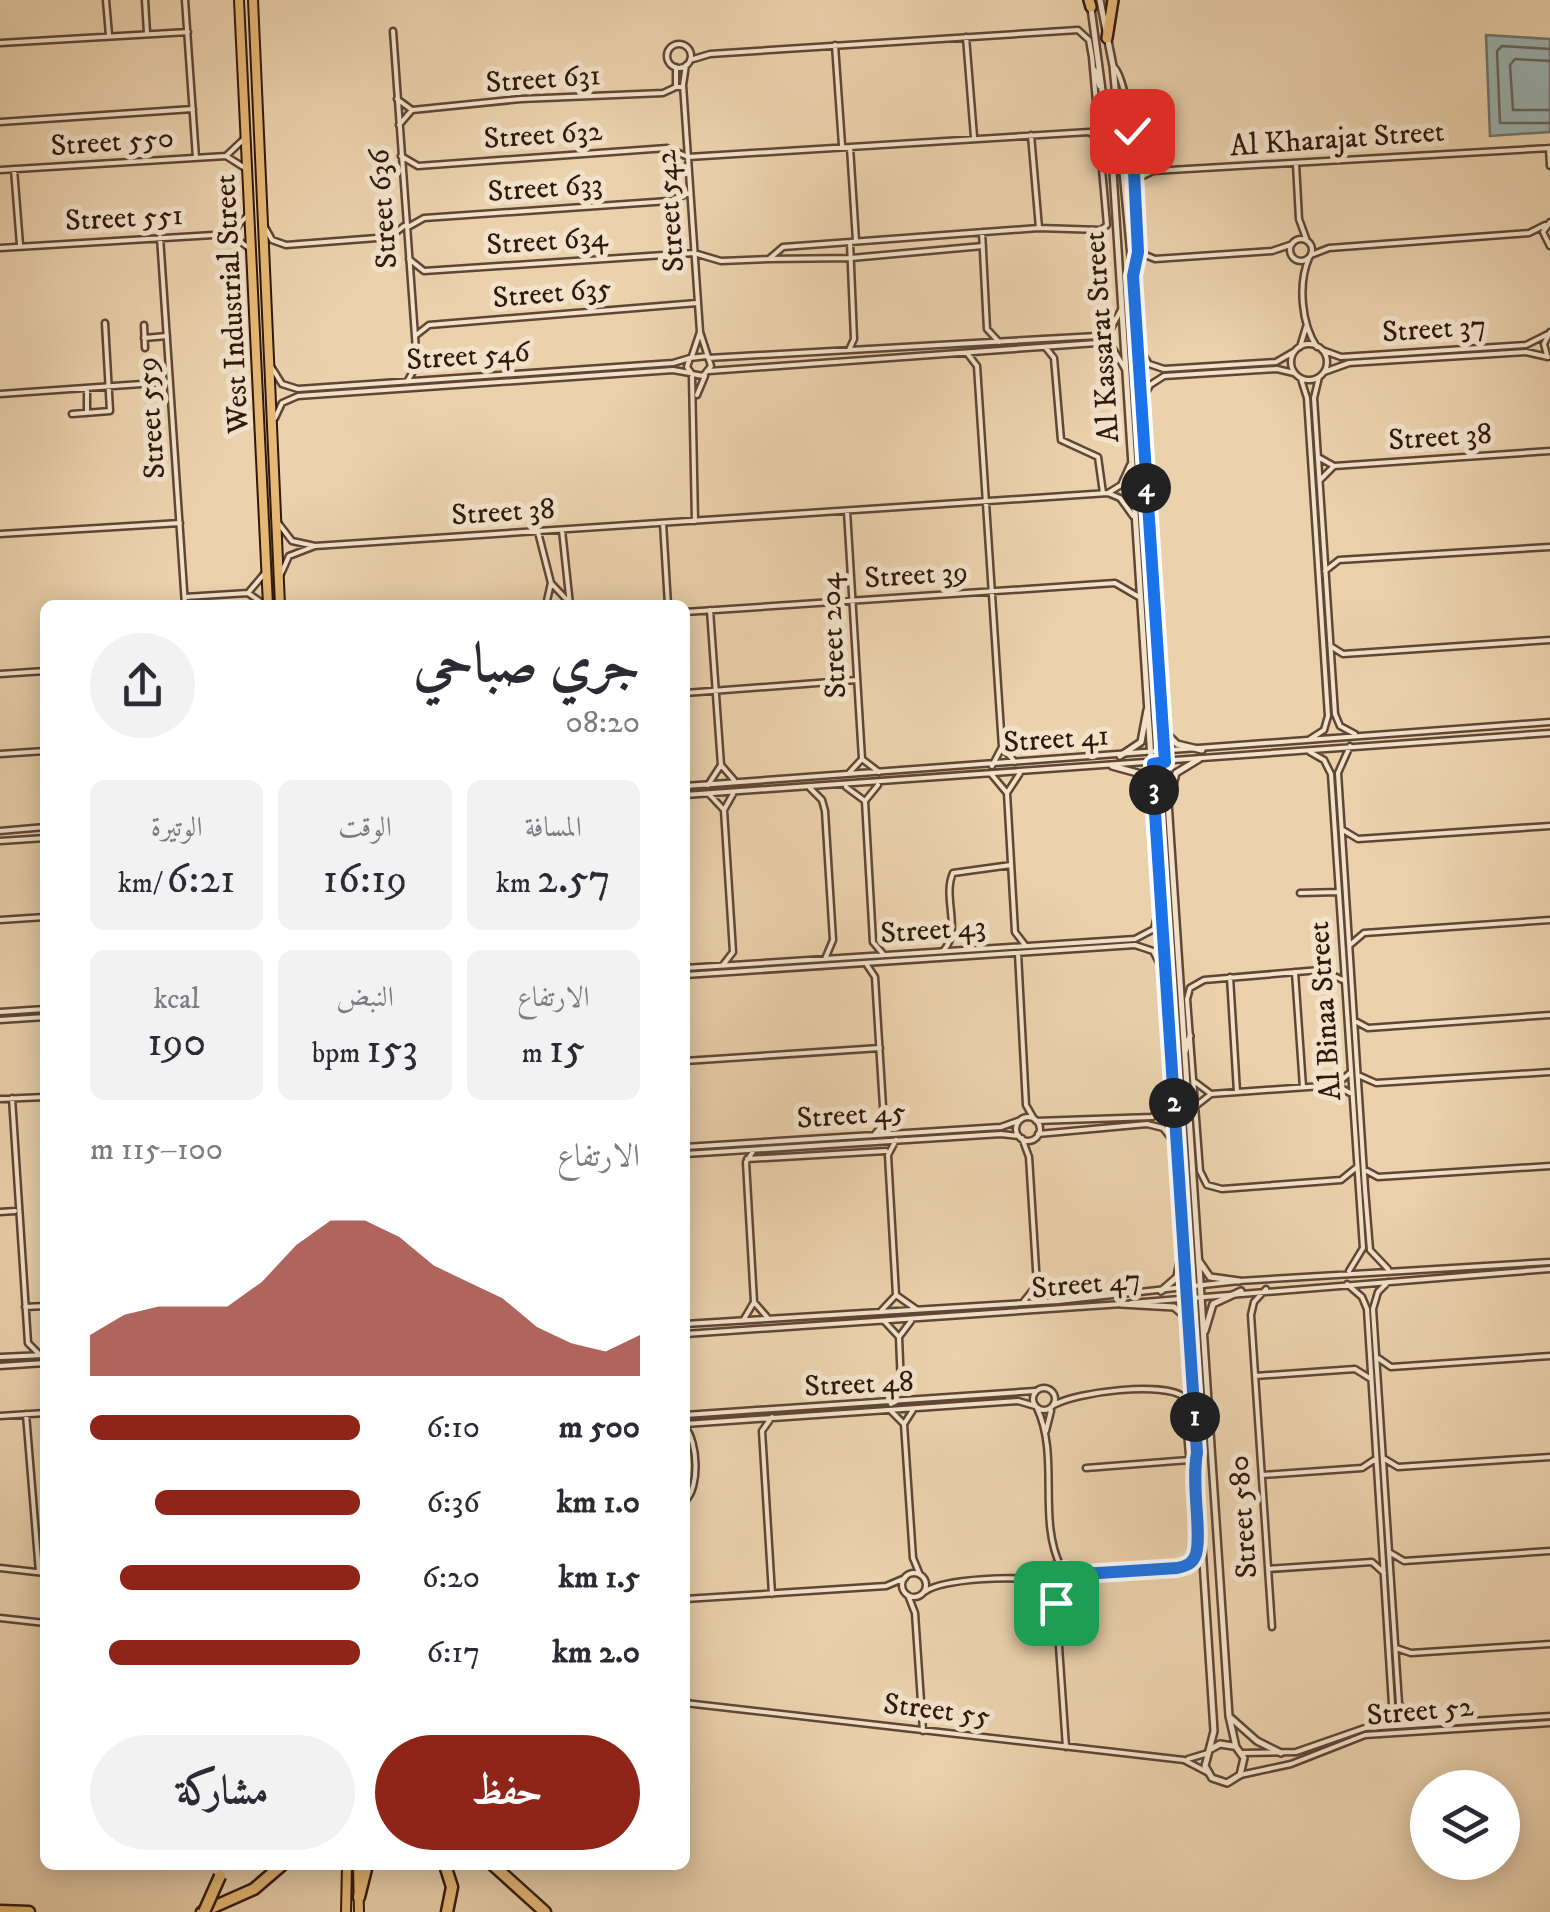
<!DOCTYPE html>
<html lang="ar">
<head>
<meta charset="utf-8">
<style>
	:root { --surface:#fff; --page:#f2f2f3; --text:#2b2b33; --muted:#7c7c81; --accent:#8f2418 }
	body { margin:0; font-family:"IM FELL DW Pica",Amiri,serif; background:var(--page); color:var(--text); direction:rtl; height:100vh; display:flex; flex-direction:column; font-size:38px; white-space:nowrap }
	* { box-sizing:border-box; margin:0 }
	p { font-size:32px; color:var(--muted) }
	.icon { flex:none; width:55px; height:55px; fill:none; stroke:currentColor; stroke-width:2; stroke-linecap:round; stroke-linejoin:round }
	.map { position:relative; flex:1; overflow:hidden; direction:ltr }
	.panel { position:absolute; left:40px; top:600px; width:650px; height:1270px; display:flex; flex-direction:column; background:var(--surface); border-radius:15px; box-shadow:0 5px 25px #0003; direction:rtl }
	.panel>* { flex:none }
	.tools { position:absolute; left:1410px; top:1770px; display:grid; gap:20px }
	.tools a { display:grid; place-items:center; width:110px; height:110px; border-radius:50%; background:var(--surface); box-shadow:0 5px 25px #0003; font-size:50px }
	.pin { position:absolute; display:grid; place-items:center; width:85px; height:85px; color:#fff; margin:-42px; border-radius:20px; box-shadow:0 5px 15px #0006 }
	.km { position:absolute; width:50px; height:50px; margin:-25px; border-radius:50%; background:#222; color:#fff; font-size:28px; line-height:50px; text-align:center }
	.round { display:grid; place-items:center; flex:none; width:105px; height:105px; border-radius:52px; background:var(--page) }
	.summary { display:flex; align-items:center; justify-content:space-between; height:170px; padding:0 50px }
	h1 { font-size:55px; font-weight:600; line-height:75px }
	.stats { display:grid; grid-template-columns:repeat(3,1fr); gap:15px; height:170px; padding:10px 50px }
	.stats div { display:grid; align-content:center; border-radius:15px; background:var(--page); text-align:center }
	.stats b { font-size:42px; font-weight:600 }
	.stats small { font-size:28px; font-weight:400 }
	.stats p { font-size:28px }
	.chart { height:280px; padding:20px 50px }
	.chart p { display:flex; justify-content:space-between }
	.chart svg { width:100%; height:180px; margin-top:10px; fill:var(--accent); opacity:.7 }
	.cta { display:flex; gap:20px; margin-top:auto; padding:20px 50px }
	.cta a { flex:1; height:115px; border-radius:60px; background:var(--accent); color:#fff; font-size:40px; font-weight:600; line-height:115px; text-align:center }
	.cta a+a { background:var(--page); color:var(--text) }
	ul { padding:0 50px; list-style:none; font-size:32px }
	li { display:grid; grid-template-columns:160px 120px 1fr; align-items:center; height:75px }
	li i { height:25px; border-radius:12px; background:var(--accent) }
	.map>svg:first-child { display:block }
</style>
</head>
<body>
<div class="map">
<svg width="1550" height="1912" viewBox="0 0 1550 1912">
	<rect width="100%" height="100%" fill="#ebd2ad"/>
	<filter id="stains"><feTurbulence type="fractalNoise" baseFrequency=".002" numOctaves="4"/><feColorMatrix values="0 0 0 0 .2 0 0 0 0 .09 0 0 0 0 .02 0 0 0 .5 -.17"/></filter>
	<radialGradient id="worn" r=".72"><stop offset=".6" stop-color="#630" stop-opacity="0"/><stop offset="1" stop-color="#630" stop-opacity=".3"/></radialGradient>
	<path fill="#9bb5b4" stroke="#717671" stroke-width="2.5" d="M1486,35l64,4v93l-60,4z"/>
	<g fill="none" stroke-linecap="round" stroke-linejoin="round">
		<path stroke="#666660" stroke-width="2.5" d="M1550,49l-48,-3 -5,5 3,72h50
			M1550,61l-35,-2 -5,6 3,45h37"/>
		<defs>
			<path id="minor" d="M106,0l3,35
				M145,0l2,33
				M185,0l11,158
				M393,31l24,333 -10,18
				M966,37l8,100
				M0,43l188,-11
				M667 56a12 12 0 1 1 24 0a12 12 0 1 1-24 0Z
				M835,45l7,100
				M686,65l-3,20 17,247 11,34 -8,10 -11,-2 -5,-7 3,-9 17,-2
				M676,67v20h7
				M1114,67c19,18 29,177 21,205
				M397,99l15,11 109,-11 142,-6 13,-6
				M0,122l193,-13
				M399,125l13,-15
				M1031,135l8,93
				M850,147l6,94
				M1549,148l1,18
				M226,156l18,-17
				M401,156l17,10 249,-18 21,9 401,-25 12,8
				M1296,164l3,55 8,22
				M14,169l6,76
				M0,170l226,-14 19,12
				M1133,188l6,-10 14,-7 397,-23
				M1550,222l-7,10 7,14
				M408,227l16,-9 245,-17 20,-8
				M266,229l6,11 14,5 104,-8 14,-11
				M982,232l5,97 12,13
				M230,234l17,-18
				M160,237l25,368
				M1290 250a11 11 0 1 1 22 0a11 11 0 1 1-22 0Z
				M0,248l230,-14 19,14
				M1138,252l17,7 117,-8 18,-6
				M1311,255l18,-7 200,-15 16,-8
				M1309,258c-11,25 -8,66 8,89
				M409,259l15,12 270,-18 27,8 48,-2 14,-12 256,-19 62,2 6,-5 -15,-168 -3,-17 -11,-10 -368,24 -20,6
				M769,259l82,-1 132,-12
				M144,325l1,23
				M415,336l14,-11 268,-22
				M144,338l23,-2
				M1291 362a18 18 0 1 1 36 0a18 18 0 1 1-36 0Z
				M1138,347l11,17 15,5 112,-7 19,-11
				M1300,347l6,-20
				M1046,348l8,10 7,82 37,17 5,36
				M849,350l5,-11 -4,-97
				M1322,350l19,7 185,-12 22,-11
				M967,353l10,13 25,381 -10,19
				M1547,355l-3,-11 6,-12
				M692,356l8,-24
				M708,358l389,-22 13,-6 11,-20
				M272,368l10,16 16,5 375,-26 17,-5
				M709,371l388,-28 15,4 13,22
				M1324,372l25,-9 177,-11 22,5
				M692,377l3,144
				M1319,377l-5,21 21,316 5,12 15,8
				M1301,379l6,19 21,318 -4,14 -14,9
				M87,388v25
				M0,394l170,-12
				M697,395l8,-19
				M1143,398l7,-13 14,-9 113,-7 17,4
				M72,414l38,-3 -5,-88
				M275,418l7,-15 16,-7 375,-26 17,3
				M1318,457l16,9 216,-15
				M1320,480l14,-14
				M1108,493l12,5 13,18
				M847,511l15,248 17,13
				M663,523l5,82
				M279,524l13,17 23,5
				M562,530l8,75
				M538,532l13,51 -5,22
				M0,534l180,-11
				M1325,571l14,-11 211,-13
				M281,574l8,-18 26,-10 793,-53 13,-8 9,-20
				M551,583l17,18
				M248,593l16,-19
				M185,597l63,-4 17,12
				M685,612l430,-29 24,14
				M1332,647l11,7 207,-14
				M0,674l45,-3
				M685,693l172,-13
				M1350,746l-12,27 27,416 5,61 18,19
				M1002,747l13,15
				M1310,752l14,8 7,14 32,474 -14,23
				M0,754l45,-3
				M721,765l13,15
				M1020,773l-13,20 8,139 10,13
				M848,774l14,-15
				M992,775l15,18
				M708,785l13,-20 -11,-155
				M878,785l-13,16 8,141 11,13
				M685,786l865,-64
				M846,787l19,14
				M810,788l12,12 3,11 8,129 -8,19
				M685,795l865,-62
				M710,795l14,15
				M1343,830l15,9 192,-13
				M0,831l45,-4
				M0,841l45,-3
				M1300,893l39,-1
				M0,920l45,-3
				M1350,945l14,-12 186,-13
				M944,950c18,-20 -2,-53 9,-77l58,-8
				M1018,953l8,152 8,14
				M723,965l10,-13 -9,-142 10,-18
				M867,965l8,12 9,146 -9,11
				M685,968l450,-29 19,-10 5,-21
				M1295,972l8,115
				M685,975l450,-30 18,6 9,17
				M1230,977l7,115
				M1343,980l-23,-10 -116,10 -14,8 -3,11 13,172 7,14 15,4 119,-9 16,-13
				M0,1012l45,-3
				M0,1020l45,-3
				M1357,1022l11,6 182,-13
				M685,1061l195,-13
				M1358,1075l18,8 174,-11
				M1195,1082l16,12
				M1336,1085l15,-13
				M12,1098l16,245 12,12
				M0,1099l45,-2
				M1197,1105l14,-11 125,-9 14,8
				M1016 1129a12 12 0 1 1 24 0a12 12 0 1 1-24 0Z
				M1036,1121l116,-4 14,-10 5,-14
				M1038,1134l109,-10 16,4 11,14
				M1022,1138l7,19 8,128 -13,16
				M685,1147l316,-20 17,-6
				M685,1154l316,-20 18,2
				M747,1159l139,-8
				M1367,1171l11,6 172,-11
				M0,1212l15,-1
				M1388,1282l-10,10 -5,17 26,395 16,20
				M1347,1284l15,13 5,12 25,395 -12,23
				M1037,1285l19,15
				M1266,1289l-12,13 -3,13 21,312
				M896,1295l20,14
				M754,1302l13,15
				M1131,1303l419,-34
				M25,1307l20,-1
				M881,1311l15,-16 -8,-140 8,-15
				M744,1319l10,-17 -8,-140 8,-12
				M885,1322l14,15
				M685,1324l373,-23 181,-20 311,-19
				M685,1334l437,-30
				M0,1357l45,-2
				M1378,1358l13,9 159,-11
				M0,1366l45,-3
				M1255,1376l100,-7 16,10
				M1033 1399a11 11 0 1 1 22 0a11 11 0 1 1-22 0Z
				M891,1404l10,-18 -2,-49 12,-16
				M1054,1405c22,-13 110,-24 130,-8l13,150 -2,10 -13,11 -99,6 -20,-4
				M1037,1408c23,49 0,111 24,159
				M890,1410l14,14
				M913,1410l-9,14 9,134 7,17
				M26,1414l13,158
				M685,1415l350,-24
				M0,1416l45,-3
				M685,1424l333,-23 17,5
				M685,1427c13,15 15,61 0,74
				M1046,1431l5,-20
				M1383,1458l15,9 152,-10
				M1086,1468l103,-8
				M1262,1475l100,-7 12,-8
				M1389,1552l15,9 146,-10
				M1044 1576a11 11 0 1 1 22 0a11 11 0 1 1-22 0Z
				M0,1568l45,5
				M1268,1569l104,-7 12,11
				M902 1585a12 12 0 1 1 24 0a12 12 0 1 1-24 0Z
				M1047,1585l9,18 10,144
				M924,1592c20,-14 98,-17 121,-10
				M772,1594l-10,-163 10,-14
				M908,1595l7,18 8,118
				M685,1599l201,-13 19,-8
				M0,1618l45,5
				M1396,1648l15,5 139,-9
				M685,1703l499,57 23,12
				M1242,1753l54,-1 69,-24 185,-12
				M1188,1759l20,-6
				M1240,1775l51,-11 74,-29 185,-12"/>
			<path id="tertiary" d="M1091,8l22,164 101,1559 -9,35 7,12 15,5 13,-8 4,-17 -8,-11 -7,-31 -96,-1439 -20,-211 -13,-66
				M1094,70l6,16
				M1123,144l7,-21
				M1165,732l12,12 25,6
				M1120,756l21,-14 6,-32
				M1112,766l29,8 11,18
				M1169,802l7,-29 23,-14
				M1185,1052l5,-16
				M1199,1261l11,16 29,4
				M1161,1291l16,-14 5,-27
				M1121,1304l53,3 14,12
				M1205,1331l8,-27 28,-13
				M1192,1488l4,-27
				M1231,1718l26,23 24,12
				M1211,1749l9,-5 13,2"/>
			<path id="primary" d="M239,0l29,605
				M253,0l27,605
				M358,1865l1,47
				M346,1912l1,-47"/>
			<path id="trunk" d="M1089,0l2,7
				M1107,38l6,-38"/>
			<path id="motorway" d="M445,1865l7,22 -5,25
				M493,1865l52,47
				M359,1897l8,-32
				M0,1911l29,1
				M202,1912l52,-23 28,-24"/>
		</defs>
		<use href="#minor" stroke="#604634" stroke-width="9"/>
		<use href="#tertiary" stroke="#604634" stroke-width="10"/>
		<use href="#primary" stroke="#32180c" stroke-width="12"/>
		<use href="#trunk" stroke="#32180c" stroke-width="14"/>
		<use href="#motorway" stroke="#32180c" stroke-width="15"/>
		<use href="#minor" stroke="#f2e2ca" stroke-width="4"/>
		<use href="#tertiary" stroke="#f2e2ca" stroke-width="5"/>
		<use href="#primary" stroke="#e6b976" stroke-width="8"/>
		<use href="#trunk" stroke="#e6b976" stroke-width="9"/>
		<use href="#motorway" stroke="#e6b976" stroke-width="10"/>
		<defs>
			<path id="motorway-bridge" d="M204,1912l16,-36"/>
		</defs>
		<use href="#motorway-bridge" stroke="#32180c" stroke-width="15" stroke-linecap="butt"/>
		<use href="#motorway-bridge" stroke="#e6b976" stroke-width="10"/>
	</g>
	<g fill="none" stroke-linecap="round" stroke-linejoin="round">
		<defs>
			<path id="route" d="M1056,1603l9,-23 -1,-10 19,4 94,-6c9,-2 16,-4 19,-14 6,-21 -5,-70 1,-101l-43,-656 -1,-33 12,-2 -32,-486 5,-24 -6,-121"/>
		</defs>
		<use href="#route" stroke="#fff" stroke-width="20"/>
		<use href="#route" stroke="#1a73e8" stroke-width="12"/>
	</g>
	<g text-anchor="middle" stroke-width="10" stroke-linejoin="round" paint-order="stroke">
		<g font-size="30" fill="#32180c" stroke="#f2e2ca">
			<text transform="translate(543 78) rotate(-4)" y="10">Street 631</text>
			<text transform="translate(543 134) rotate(-4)" y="10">Street 632</text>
			<text transform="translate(1337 138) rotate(-4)" y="10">Al Kharajat Street</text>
			<text transform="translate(112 141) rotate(-4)" y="10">Street 550</text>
			<text transform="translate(545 187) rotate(-4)" y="10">Street 633</text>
			<text transform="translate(382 209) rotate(-94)" y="10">Street 636</text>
			<text transform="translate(669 211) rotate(-94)" y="10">Street 542</text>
			<text transform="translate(124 217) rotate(-3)" y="10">Street 551</text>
			<text transform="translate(547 240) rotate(-4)" y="10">Street 634</text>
			<text transform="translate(552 292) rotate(-5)" y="10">Street 635</text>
			<text transform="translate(231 304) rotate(-93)" y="10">West Industrial Street</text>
			<text transform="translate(1434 328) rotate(-4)" y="10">Street 37</text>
			<text transform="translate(1101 337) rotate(-94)" y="10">Al Kassarat Street</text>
			<text transform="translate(468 355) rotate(-4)" y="10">Street 546</text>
			<text transform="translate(150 418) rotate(-94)" y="10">Street 559</text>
			<text transform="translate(1440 436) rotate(-4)" y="10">Street 38</text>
			<text transform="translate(503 511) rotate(-4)" y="10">Street 38</text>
			<text transform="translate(916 574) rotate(-4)" y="10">Street 39</text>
			<text transform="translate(832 636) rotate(-93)" y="10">Street 204</text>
			<text transform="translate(1056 738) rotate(-4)" y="10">Street 41</text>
			<text transform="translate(933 929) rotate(-4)" y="10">Street 43</text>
			<text transform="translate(1324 1011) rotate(-94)" y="10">Al Binaa Street</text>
			<text transform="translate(851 1114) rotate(-4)" y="10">Street 45</text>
			<text transform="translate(1086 1283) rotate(-5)" y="10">Street 47</text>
			<text transform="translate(859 1383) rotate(-3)" y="10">Street 48</text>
			<text transform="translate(1242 1517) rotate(-94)" y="10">Street 580</text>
			<text transform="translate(937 1709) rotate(7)" y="10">Street 55</text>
			<text transform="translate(1420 1710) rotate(-5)" y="10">Street 52</text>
		</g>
	</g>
	<rect width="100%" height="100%" filter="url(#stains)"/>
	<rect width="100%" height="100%" fill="url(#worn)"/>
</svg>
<div class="tools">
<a><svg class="icon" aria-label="layers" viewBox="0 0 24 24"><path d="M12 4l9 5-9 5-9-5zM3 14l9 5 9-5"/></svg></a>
</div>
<div class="pin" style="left:1056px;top:1603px;background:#1e9e55"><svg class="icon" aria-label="arrive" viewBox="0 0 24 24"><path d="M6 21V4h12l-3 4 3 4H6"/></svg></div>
<div class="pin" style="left:1132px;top:131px;background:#d93025"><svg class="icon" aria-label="check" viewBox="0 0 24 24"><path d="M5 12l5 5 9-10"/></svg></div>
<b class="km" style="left:1195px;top:1417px">1</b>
<b class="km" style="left:1174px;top:1103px">2</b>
<b class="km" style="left:1154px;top:790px">3</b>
<b class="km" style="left:1146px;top:488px">4</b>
<section class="panel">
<div class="summary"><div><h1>جري صباحي</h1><p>08:20</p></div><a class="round"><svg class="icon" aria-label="share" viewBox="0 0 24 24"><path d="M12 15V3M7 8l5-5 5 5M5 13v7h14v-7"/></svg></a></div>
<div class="stats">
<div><p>المسافة</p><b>2.57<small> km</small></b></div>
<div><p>الوقت</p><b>16:19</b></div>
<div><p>الوتيرة</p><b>6:21<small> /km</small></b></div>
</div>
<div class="stats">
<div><p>الارتفاع</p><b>15<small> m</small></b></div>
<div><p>النبض</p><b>153<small> bpm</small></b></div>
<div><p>kcal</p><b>190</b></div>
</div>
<div class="chart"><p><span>الارتفاع</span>100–115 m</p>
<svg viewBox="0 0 160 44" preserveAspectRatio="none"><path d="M0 44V34L10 29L20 27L30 27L40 27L50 21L60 12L70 6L80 6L90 10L100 17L110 21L120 25L130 32L140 36L150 38L160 34V44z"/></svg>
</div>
<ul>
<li><b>500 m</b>6:10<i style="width:100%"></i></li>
<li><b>1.0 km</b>6:36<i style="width:76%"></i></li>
<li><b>1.5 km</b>6:20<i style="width:89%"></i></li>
<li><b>2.0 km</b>6:17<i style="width:93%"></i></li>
</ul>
<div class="cta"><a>حفظ</a><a>مشاركة</a></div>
</section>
</div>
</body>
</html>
